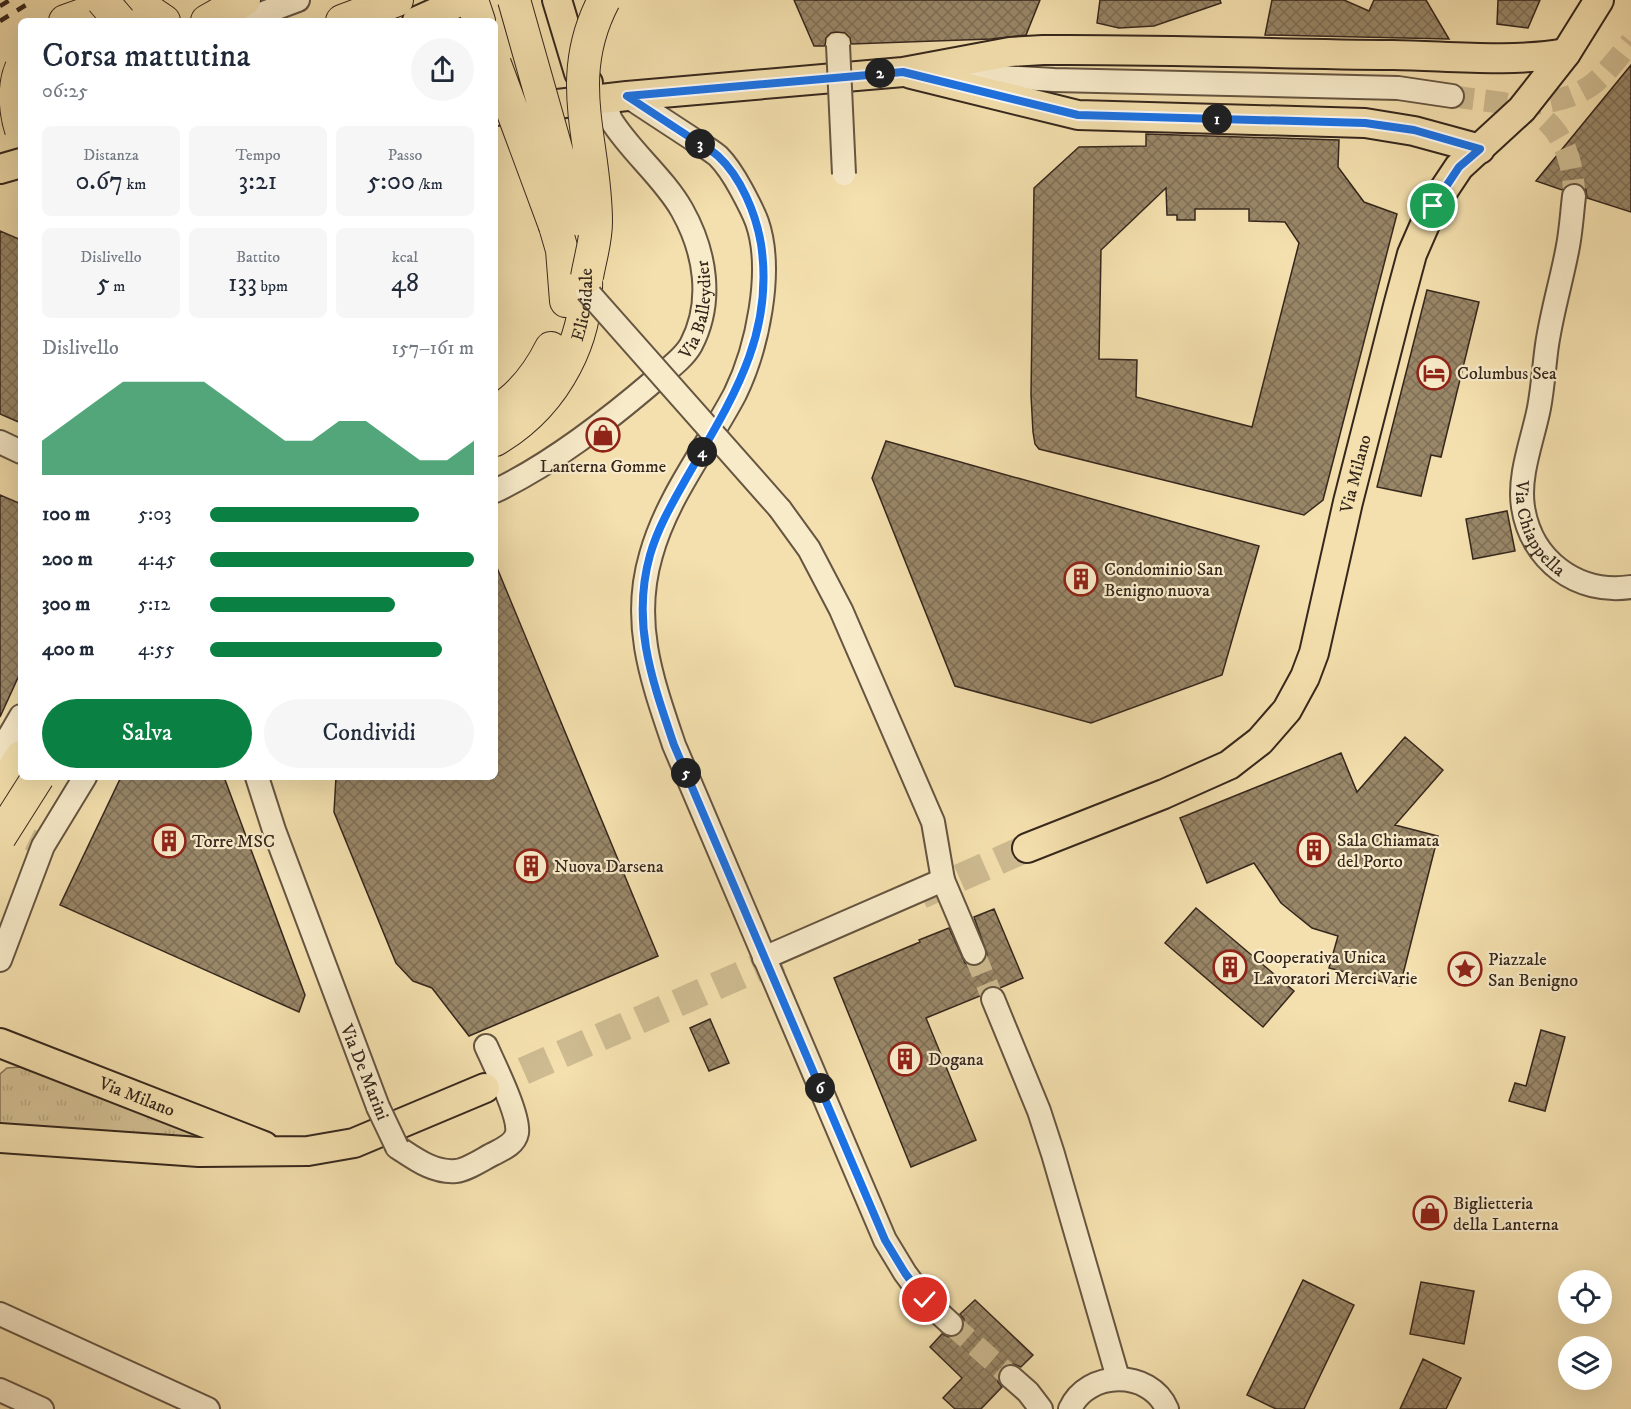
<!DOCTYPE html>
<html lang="it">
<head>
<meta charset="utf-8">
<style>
	:root { --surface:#fff; --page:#f6f6f7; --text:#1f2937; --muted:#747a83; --accent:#0b8043 }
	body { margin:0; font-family:"IM FELL DW Pica",serif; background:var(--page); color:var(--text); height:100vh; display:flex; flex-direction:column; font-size:22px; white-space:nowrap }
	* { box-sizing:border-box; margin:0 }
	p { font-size:20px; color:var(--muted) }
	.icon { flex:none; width:33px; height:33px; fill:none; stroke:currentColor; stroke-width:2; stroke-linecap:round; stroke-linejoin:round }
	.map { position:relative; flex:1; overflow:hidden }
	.panel { position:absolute; left:18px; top:18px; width:480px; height:762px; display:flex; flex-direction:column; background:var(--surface); border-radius:9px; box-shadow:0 6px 24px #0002 }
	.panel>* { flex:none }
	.tools { position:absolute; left:1558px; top:1270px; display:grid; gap:12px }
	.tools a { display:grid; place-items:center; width:54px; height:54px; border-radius:50%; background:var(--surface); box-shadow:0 6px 24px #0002; font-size:30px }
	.pin { position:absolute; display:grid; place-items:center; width:51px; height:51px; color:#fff; margin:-26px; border:3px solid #fff; border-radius:50%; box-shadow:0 2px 6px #0007 }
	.km { position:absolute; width:30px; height:30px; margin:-15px; border-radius:50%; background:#222; color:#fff; font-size:16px; line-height:30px; text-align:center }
	.round { display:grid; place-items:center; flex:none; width:63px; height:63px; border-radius:32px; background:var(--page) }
	.headline { display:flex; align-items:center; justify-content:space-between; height:102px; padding:0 24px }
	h1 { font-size:33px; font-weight:600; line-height:45px }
	.figures { display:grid; grid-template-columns:repeat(3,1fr); gap:9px; height:102px; padding:6px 24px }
	.figures div { display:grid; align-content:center; border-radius:9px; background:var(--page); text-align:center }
	.figures b { font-size:26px; font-weight:600 }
	.figures small { font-size:16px; font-weight:400 }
	.figures p { font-size:16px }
	.chart { height:168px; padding:12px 24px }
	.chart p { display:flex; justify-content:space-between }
	.chart svg { width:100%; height:108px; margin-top:6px; fill:var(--accent); opacity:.7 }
	.primary-button { display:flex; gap:12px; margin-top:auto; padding:12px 24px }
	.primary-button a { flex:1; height:69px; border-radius:36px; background:var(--accent); color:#fff; font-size:24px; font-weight:600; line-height:69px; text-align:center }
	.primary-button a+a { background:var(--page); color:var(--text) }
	ul { padding:0 24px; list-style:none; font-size:20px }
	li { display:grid; grid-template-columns:96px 72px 1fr; align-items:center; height:45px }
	li i { height:15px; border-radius:8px; background:var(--accent) }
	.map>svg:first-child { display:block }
</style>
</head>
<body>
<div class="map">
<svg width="1631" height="1409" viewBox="0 0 1631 1409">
	<defs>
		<pattern id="grass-tufts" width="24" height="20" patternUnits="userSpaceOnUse" patternTransform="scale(1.5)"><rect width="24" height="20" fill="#d4c195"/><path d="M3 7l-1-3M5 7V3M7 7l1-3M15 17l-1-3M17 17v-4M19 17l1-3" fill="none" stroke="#b7a680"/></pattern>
		<pattern id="building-cross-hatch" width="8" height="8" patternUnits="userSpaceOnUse" patternTransform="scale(1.5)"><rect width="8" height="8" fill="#998768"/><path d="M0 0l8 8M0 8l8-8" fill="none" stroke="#7e6e55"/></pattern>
	</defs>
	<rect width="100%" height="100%" fill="#f4e0ae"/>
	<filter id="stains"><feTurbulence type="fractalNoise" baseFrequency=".00333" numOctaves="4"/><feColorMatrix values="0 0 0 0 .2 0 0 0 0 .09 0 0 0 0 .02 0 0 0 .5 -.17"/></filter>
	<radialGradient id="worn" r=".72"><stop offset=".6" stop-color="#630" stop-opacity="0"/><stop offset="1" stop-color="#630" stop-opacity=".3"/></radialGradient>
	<path fill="url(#grass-tufts)" stroke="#857459" stroke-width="1.5" d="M20,1067l177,65 -1,7 -196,-12v-53l7,-6z"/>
	<path fill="url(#building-cross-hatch)" stroke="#36271d" stroke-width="1.5" fill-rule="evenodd" d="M794,0h246l-14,35 -35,4 -140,5 -1,-6 -5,-5 -8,-1 -6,1 -5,5 -1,8h-11z
		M1100,0h120l1,3 -67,23 -35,2 -22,-5z
		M1272,0h72l25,11 5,-11h52l23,39 -184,-4z
		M1498,0h42l-12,28 -31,-4z
		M1631,65v147l-44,-14 -1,-8 -4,-4 -6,-3 -8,1 -6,6 -26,-9z
		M1146,134l193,6 -1,27 26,35 33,12 -74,286 -19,15 -265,-66 -4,-5 -2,-12 -2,-37 3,-207 45,-41 67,-1zM1166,188l1,27h10v5h18v-11h54v12l36,1 14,21 -47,184 -116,-30 1,-37 -38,-1 2,-109z
		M0,231l21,9v183l-21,-9z
		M1427,290l52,12 -38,155 -10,-2 -10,41 -44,-9z
		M886,441l373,105 -37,129 -131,48 -136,-37 -83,-208z
		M0,495l21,9v167l-21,46z
		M1507,511l8,40 -42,8 -7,-40z
		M495,563l163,393 -189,80 -37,-48 -19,-7 -17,-18 -62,-151 2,-35h159z
		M1405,737l38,33 -48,55 43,11 -38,150 -71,-18 9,-32 -26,-8 -31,-25 -27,-40 -47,20 -27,-65 161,-65 16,39z
		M121,777h103l81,218 -6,17 -239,-107z
		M1196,908l98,83 -31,36 -98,-84z
		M994,909l29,69 -23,10 -12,-2 -5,4 -3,6 -54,22 50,122 -65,27 -77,-189 86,-36 -1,-2 30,-12 16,35 7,3 8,-1 5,-4 2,-7 -13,-37z
		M710,1019l19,44 -20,8 -19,-43z
		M1541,1030l24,7 -20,74 -36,-10 6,-18 11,3z
		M1303,1280l51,25 -50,104h-28l-29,-14z
		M1421,1282l53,9 -10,53 -54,-10z
		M975,1300l58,55 -12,12 -8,-3h-6l-6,4 -3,7v7l4,5 -21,22h-26l-12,-11 19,-20 -32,-31 12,-13 7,3h7l4,-3 4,-8v-7l-4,-5z
		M1423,1359l38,19 -15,31h-46z"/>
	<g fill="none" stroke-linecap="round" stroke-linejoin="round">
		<path stroke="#cebb91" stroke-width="22" stroke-dasharray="22 11" stroke-linecap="butt" d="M1452,96c22,4 59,6 78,14 33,16 44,53 44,86
			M1518,105c26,-1 54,-5 75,-21 14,-11 26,-28 38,-42
			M0,825l43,21
			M974,953l19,46
			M951,1324l60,53"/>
		<path stroke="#cebb91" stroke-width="28" stroke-dasharray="28 14" stroke-linecap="butt" d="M921,895l106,-47
			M485,1088l306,-135"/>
		<defs>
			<g id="minor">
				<path d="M242,21l56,-21"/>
				<path d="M951,74l103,6 344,8 54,8"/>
				<path d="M627,96c21,14 43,28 64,42 9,6 19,11 27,18 9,9 17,22 23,33 6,11 12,22 16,33 17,49 0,127 -22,172 -28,53 -68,103 -84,161 -20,68 1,125 23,190l211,495 20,33 20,27 26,24"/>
				<path id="s1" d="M1574,196c-2,17 -3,34 -6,50 -6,33 -16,65 -21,99 -3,21 -4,42 -8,63 -6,31 -21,67 -16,99 8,53 54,88 108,80"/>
				<path d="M0,442l21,10"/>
				<path id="s2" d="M495,491c57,-27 112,-70 160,-111 12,-10 28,-21 36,-35 23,-44 14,-94 -9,-135 -18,-32 -52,-59 -71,-90 -3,-6 -4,-15 -6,-22"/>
				<path d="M780,509l29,40 32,61 92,212 10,58 31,73"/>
				<path d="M0,752l21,-36"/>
				<path d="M257,777l17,53 104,277"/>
				<path d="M764,958l179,-78"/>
				<path d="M0,960l43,-114 42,-69"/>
				<path d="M993,999l46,112 14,43 65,224"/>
				<path d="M397,1147c17,11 36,26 59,24 11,-1 27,-12 37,-17 10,-5 22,-10 24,-21 3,-17 -23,-69 -31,-87"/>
				<path d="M0,1314l208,95"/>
				<path d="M1011,1377l17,15 13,17"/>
				<path d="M0,1390l42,19"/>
				<path d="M1070,1409c17,-39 80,-40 97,0"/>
			</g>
			<g id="major">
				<path d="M557,0l22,73 9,10"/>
				<path d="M417,21l47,-21"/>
				<path d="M911,74l167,41 287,8 49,8 66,18"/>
				<path d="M495,111l132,-15 276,-24 107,-20 33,-2c117,-1 234,4 350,5 58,1 115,8 173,-2"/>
				<path d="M0,169l21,-6"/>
				<path id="s3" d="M1027,848l137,-54 65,-29 31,-24 27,-31 18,-33 9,-24 34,-151 50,-196 14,-52 21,-48 26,-39 63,-58 44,-56 33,-53"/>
				<path id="s4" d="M0,1043l264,103"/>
				<path d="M0,1138l199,14 109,-1 46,-8 131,-55"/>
			</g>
			<g id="highway">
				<path d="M133,0l31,21"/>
				<path d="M472,0l7,21"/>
				<path d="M65,21l59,-21"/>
				<path d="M207,21l37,-21"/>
				<path d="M342,21l55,-21"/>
				<path d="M555,226l7,24 4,51"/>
				<path d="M495,412c25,-15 43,-38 56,-64"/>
				<path id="s5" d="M495,440c61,-36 98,-105 90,-176"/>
				<path d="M0,792l21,-35"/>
			</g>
		</defs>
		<use href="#minor" stroke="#665541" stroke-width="26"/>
		<use href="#major" stroke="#36271d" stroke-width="32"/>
		<use href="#highway" stroke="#36271d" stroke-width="34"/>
		<use href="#minor" stroke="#f8ebca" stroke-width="22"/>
		<use href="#major" stroke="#f4e0ae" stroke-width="28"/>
		<use href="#highway" stroke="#f4e0ae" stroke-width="32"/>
		<path stroke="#36271d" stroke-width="4.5" stroke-dasharray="10 10" stroke-linecap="butt" d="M0,6l10,-6
			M0,21l34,-21"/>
		<defs>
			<path id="minor-bridge" d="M838,45l6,129
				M587,291l193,218
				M378,1107l19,40"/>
			<path id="highway-bridge" d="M102,0l18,21
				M514,0l62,219
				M495,64l60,162
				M21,68c-8,19 -6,43 0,62
				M587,277c3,-18 9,-36 9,-55 0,-81 -34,-142 8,-222
				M0,837l38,-60"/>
		</defs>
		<use href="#minor-bridge" stroke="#665541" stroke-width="26" stroke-linecap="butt"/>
		<use href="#highway-bridge" stroke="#36271d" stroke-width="34" stroke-linecap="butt"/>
		<use href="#minor-bridge" stroke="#f8ebca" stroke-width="22"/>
		<use href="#highway-bridge" stroke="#f4e0ae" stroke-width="32"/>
	</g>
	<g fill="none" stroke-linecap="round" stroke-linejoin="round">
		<defs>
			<path id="route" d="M925,1300l-20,-27 -20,-33 -211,-495c-22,-65 -43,-122 -24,-190 8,-28 23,-53 37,-78 43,-75 88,-141 74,-233 -5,-30 -20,-67 -43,-88 -8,-7 -18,-12 -27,-18 -21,-14 -43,-28 -64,-42l276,-24 175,43 287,8 49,7 66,19 -21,18 -26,39"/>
		</defs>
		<use href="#route" stroke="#fff" stroke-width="12"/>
		<use href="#route" stroke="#1a73e8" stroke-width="8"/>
	</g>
	<defs>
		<symbol id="hotel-ring" viewBox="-11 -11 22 22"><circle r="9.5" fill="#f8ebca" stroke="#8f2418" stroke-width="1.5"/><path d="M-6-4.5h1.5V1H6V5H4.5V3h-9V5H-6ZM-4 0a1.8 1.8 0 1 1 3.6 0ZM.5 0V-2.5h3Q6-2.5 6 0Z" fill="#8f2418"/></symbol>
		<symbol id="shop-ring" viewBox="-11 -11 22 22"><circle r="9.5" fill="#f8ebca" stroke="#8f2418" stroke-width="1.5"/><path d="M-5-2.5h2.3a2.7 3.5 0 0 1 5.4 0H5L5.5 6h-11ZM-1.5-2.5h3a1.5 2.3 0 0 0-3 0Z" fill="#8f2418"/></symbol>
		<symbol id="building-ring" viewBox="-11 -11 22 22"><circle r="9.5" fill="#f8ebca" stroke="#8f2418" stroke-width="1.5"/><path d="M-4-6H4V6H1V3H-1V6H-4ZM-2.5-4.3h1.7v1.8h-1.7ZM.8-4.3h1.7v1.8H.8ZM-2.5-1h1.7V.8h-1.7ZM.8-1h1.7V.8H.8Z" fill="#8f2418"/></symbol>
		<symbol id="sight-ring" viewBox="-11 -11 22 22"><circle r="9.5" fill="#f8ebca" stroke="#8f2418" stroke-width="1.5"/><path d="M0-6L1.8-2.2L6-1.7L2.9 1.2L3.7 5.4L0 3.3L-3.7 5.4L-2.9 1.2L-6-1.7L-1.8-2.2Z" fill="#8f2418"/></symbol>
	</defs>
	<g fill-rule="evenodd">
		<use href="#hotel-ring" x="1415" y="354" width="38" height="38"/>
		<use href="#shop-ring" x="584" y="416" width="38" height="38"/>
		<use href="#building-ring" x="1062" y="560" width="38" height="38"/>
		<use href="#building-ring" x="150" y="822" width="38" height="38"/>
		<use href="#building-ring" x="1295" y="831" width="38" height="38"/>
		<use href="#building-ring" x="512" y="847" width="38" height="38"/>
		<use href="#building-ring" x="1211" y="948" width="38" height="38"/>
		<use href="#sight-ring" x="1446" y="950" width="38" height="38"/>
		<use href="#building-ring" x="886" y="1040" width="38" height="38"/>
		<use href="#shop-ring" x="1411" y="1194" width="38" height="38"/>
	</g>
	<g text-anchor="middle" stroke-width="4.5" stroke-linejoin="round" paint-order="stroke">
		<g font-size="18" fill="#36271d" stroke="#f8ebca">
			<text dy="6" stroke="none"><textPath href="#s5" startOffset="168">Elicoidale</textPath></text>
			<text dy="6" stroke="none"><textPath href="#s2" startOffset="282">Via Balleydier</textPath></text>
			<text dy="6" stroke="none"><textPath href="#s3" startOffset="546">Via Milano</textPath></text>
			<text dy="6" stroke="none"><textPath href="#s1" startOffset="342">Via Chiappella</textPath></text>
			<text transform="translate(365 1072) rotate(68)" y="6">Via De Marini</text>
			<text dy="6" stroke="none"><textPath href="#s4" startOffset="147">Via Milano</textPath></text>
		</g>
		<g font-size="18" fill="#36271d" stroke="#f8ebca" text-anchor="start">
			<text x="1457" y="379">Columbus Sea</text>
			<text x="603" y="472" text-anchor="middle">Lanterna Gomme</text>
			<text x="1104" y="575">Condominio San<tspan x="1104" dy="21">Benigno nuova</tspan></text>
			<text x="1337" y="846">Sala Chiamata<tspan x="1337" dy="21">del Porto</tspan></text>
			<text x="192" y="847">Torre MSC</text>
			<text x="554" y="872">Nuova Darsena</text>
			<text x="1253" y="963">Cooperativa Unica<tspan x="1253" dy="21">Lavoratori Merci Varie</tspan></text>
			<text x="1488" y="965">Piazzale<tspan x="1488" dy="21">San Benigno</tspan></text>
			<text x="928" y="1065">Dogana</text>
			<text x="1453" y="1209">Biglietteria<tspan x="1453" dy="21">della Lanterna</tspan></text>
		</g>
	</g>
	<rect width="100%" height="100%" filter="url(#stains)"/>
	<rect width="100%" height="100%" fill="url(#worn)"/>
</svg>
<div class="tools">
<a><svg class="icon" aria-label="locate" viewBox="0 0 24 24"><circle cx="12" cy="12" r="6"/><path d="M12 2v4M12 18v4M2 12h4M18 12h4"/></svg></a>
<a><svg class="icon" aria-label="layers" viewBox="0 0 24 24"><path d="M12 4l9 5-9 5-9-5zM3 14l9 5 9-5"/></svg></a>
</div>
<div class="pin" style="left:1433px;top:206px;background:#1e9e55"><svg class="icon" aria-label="arrive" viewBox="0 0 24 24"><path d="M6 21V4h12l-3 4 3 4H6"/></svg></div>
<div class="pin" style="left:925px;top:1300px;background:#d93025"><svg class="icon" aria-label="check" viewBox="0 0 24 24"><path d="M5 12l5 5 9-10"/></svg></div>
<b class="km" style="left:1217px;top:119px">1</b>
<b class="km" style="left:880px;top:73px">2</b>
<b class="km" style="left:700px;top:144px">3</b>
<b class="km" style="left:702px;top:452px">4</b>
<b class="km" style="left:686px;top:773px">5</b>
<b class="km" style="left:820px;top:1088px">6</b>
<section class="panel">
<div class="headline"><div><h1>Corsa mattutina</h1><p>06:25</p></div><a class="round"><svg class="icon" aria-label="share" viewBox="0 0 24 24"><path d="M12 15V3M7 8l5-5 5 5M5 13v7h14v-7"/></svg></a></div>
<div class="figures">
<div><p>Distanza</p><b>0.67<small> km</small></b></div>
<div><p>Tempo</p><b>3:21</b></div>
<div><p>Passo</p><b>5:00<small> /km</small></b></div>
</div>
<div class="figures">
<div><p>Dislivello</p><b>5<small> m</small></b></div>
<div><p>Battito</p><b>133<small> bpm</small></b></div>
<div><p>kcal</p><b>48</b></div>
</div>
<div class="chart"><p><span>Dislivello</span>157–161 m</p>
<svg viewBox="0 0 160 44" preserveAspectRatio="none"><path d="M0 44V30L10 22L20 14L30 6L40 6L50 6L60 6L70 14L80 22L90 30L100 30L110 22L120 22L130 30L140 38L150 38L160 30V44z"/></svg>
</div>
<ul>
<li><b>100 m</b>5:03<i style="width:79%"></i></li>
<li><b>200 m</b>4:45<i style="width:100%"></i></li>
<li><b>300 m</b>5:12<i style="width:70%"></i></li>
<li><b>400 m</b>4:55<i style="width:88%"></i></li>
</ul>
<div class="primary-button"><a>Salva</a><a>Condividi</a></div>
</section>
</div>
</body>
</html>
